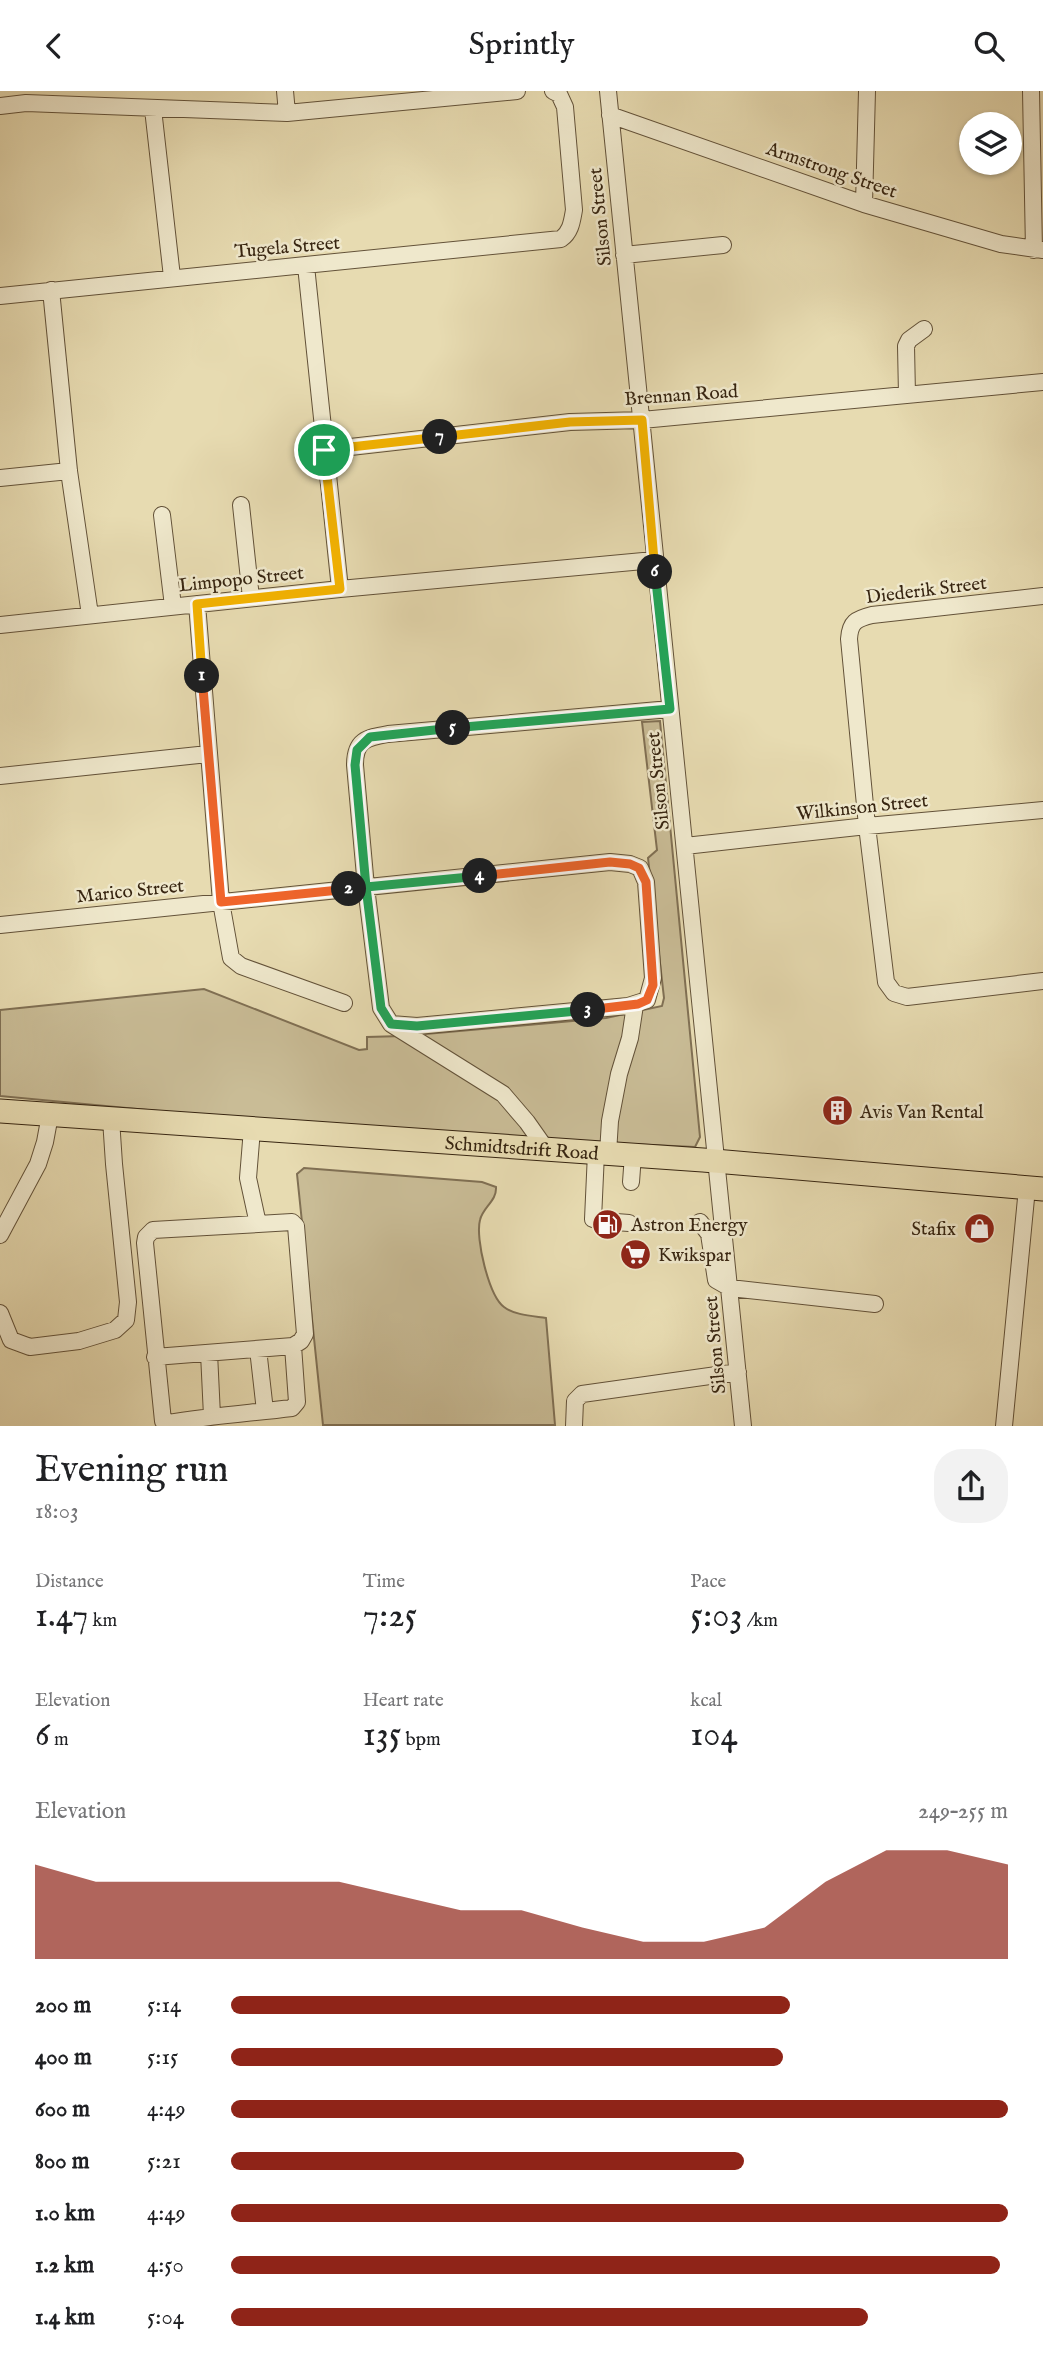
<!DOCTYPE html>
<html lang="en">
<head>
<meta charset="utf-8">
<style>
	:root { --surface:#fff; --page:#f2f2f2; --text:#202124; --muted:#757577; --accent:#8f2418 }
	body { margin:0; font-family:"IM FELL English",serif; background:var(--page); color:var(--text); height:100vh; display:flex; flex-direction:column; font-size:26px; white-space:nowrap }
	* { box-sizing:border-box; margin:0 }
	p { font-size:23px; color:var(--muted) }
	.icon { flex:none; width:38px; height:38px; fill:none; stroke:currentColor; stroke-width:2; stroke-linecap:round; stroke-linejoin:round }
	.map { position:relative; height:1335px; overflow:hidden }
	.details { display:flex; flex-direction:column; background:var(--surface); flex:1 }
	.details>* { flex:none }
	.fabs { position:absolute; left:959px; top:21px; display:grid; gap:14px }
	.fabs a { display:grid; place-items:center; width:63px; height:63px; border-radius:50%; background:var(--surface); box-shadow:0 2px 5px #0004; font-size:35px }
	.pin { position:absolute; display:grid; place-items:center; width:60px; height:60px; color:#fff; margin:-30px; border:4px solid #fff; border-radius:50%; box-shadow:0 2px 7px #0007 }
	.km { position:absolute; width:35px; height:35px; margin:-18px; border-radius:50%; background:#222; color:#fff; font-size:19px; line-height:35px; text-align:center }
	.round { display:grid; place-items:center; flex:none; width:74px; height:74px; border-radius:28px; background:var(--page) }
	.head { display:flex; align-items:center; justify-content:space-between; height:119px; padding:0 35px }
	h1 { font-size:38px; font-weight:600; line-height:52px }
	.figures { display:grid; grid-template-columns:repeat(3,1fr); gap:10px; height:119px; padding:7px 35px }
	.figures div { display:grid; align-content:center }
	.figures b { font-size:35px; font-weight:600 }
	.figures small { font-size:19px; font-weight:400 }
	.figures p { font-size:19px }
	.chart { height:196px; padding:14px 35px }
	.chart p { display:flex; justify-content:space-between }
	.chart svg { width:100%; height:126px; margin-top:7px; fill:var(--accent); opacity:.7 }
	ul { padding:0 35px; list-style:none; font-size:23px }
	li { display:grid; grid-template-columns:112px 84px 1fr; align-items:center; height:52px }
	li i { height:18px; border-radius:9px; background:var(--accent) }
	header { display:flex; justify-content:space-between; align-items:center; height:91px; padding:0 35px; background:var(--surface); font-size:32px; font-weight:600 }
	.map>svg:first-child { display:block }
</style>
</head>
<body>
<header><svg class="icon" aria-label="back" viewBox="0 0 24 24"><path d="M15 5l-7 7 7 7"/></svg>Sprintly<svg class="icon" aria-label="search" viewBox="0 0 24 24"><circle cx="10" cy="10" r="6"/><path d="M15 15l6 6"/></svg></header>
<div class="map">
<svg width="1043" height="1335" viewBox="0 0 1043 1335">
	<rect width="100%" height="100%" fill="#e7dbb1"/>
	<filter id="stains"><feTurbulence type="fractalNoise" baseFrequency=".00286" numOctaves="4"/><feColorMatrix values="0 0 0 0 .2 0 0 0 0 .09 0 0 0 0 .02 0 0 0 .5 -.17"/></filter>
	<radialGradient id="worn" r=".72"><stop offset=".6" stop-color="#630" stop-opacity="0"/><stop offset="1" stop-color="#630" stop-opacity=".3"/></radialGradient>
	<path fill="#c9bc96" stroke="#807054" stroke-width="2" d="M660,630l40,416 -5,10 -131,-6 -299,-20 -265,-25v-86l204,-21 155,61 8,-1v-12l36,-1 203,-18 56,-12 2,-8 -16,-140 9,-8 -15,-128z
		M304,1077l178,14 14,5c1,14 -13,20 -16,33 -5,18 9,76 24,87 10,8 29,9 42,11l9,107h-232l-26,-251z"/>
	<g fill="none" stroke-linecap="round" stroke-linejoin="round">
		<defs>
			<path id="minor" d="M285,0l2,22
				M608,0l135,1335
				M1031,0l3,159
				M0,15l26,-3 261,10 230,-22
				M153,18l19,168
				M610,24l254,89 137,40 42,6
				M864,113l3,-113
				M624,164l99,-10
				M306,175l34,323
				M51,199l18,181 21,144
				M0,205l561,-57c10,-7 11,-18 13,-29l-9,-103 -6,-13 -6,-3
				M907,304l-1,-49 3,-6 15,-11
				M324,359l246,-28 72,-2 401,-38
				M0,387l69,-7
				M241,414l10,93
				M162,424l11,91
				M1043,505l-171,19c-16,4 -22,7 -23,24l18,187 19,156 8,11 13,4 136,-16
				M197,513l24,298 10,56 10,8 103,37
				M0,534l340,-36 314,-29
				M0,685l208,-22
				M685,755l182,-20 176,-16
				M0,834l610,-63 20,2 10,4 6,14 7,96 -6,22 -19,6 -211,20 -26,-2
				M252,1038l-4,49 10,46 -105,6 -7,7 -1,6 18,178 5,2c41,-7 83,-10 124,-15l5,-6 -4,-56
				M546,1058l-19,-27 -24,-28 -112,-70 -10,-16 -15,-121 -11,-122c0,-25 11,-27 33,-31l282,-25
				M596,1062l-3,66 6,2
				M608,1062l2,-32 9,-47 11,-36 5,-33
				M631,1091l2,-27
				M616,1131l13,1
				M700,1131l9,12 7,46 14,8 145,16
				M0,1144l38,-71 7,-22 5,-27
				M0,1222l11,27 19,7 49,-6 36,-11 11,-10 2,-18 -14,-138 -3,-45
				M258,1258l7,62
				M209,1262l3,63
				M155,1266l138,-11 8,-5 4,-7 -9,-108 -4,-4 -34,2
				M574,1335l1,-25 7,-7 156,-22
				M1004,1335l23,-238"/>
			<g id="highway">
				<path id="s1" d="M0,1020l703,49 340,29"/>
			</g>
		</defs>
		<use href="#minor" stroke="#635239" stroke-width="18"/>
		<use href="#highway" stroke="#372511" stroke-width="25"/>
		<use href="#minor" stroke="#efe8cc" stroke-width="16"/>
		<use href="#highway" stroke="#e7dbb1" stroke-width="23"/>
	</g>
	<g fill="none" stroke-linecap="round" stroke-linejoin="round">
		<defs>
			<path id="split-1" d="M202,585l-5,-72 143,-15 -16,-139"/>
			<path id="split-2" d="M202,585l19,226 128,-13"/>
			<path id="split-3" d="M349,798l17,-2 15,121 10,16 26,2 171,-16"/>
			<path id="split-4" d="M480,785l130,-14 20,2 9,4 7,14 7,103 -6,15 -9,4 -50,6"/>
			<path id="split-5" d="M453,637l-83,9 -13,13 -2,15 11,122 114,-11"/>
			<path id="split-6" d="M453,637l217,-19 -15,-137"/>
			<path id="split-7" d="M440,346l130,-15 72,-2 13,152"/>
			<path id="split-8" d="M324,359l116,-13"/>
		</defs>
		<use href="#split-1" stroke="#fff" stroke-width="14"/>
		<use href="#split-2" stroke="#fff" stroke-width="14"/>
		<use href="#split-3" stroke="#fff" stroke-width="14"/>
		<use href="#split-4" stroke="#fff" stroke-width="14"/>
		<use href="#split-5" stroke="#fff" stroke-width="14"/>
		<use href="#split-6" stroke="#fff" stroke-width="14"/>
		<use href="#split-7" stroke="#fff" stroke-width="14"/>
		<use href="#split-8" stroke="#fff" stroke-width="14"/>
		<use href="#split-1" stroke="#f5b400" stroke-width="9"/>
		<use href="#split-2" stroke="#f0652b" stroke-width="9"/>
		<use href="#split-3" stroke="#22a559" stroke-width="9"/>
		<use href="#split-4" stroke="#f0652b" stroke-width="9"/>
		<use href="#split-5" stroke="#22a559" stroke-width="9"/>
		<use href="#split-6" stroke="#22a559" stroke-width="9"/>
		<use href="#split-7" stroke="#f5b400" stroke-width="9"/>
		<use href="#split-8" stroke="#f5b400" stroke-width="9"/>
	</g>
	<defs>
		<symbol id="building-disc" viewBox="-11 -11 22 22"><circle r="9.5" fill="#8f2418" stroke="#efe8cc"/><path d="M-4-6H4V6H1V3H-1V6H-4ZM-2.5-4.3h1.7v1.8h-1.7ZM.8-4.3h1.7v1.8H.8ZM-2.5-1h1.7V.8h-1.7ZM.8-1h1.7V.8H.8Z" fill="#fff"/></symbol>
		<symbol id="fuel-disc" viewBox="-11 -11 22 22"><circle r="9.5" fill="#8f2418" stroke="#efe8cc"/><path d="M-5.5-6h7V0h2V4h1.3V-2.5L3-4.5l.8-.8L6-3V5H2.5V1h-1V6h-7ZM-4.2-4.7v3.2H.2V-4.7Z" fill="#fff"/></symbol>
		<symbol id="shop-disc" viewBox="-11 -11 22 22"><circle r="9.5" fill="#8f2418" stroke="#efe8cc"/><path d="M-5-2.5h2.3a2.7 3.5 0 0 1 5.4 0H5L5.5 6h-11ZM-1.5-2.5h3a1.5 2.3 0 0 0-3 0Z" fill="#fff"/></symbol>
		<symbol id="supermarket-disc" viewBox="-11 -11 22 22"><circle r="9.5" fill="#8f2418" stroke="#efe8cc"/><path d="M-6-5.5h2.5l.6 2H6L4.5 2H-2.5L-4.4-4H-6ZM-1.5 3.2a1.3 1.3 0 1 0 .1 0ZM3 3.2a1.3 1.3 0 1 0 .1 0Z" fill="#fff"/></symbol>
	</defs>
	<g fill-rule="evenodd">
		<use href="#building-disc" x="820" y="1002" width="35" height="35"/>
		<use href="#fuel-disc" x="590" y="1116" width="35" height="35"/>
		<use href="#shop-disc" x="962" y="1120" width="35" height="35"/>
		<use href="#supermarket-disc" x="618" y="1146" width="35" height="35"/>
	</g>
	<g text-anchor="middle" stroke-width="5" stroke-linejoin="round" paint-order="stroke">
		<g font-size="19" fill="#372511" stroke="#efe8cc">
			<text transform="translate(832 78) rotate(19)" y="7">Armstrong Street</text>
			<text transform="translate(599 126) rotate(-96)" y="7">Silson Street</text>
			<text transform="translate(287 155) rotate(-5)" y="7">Tugela Street</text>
			<text transform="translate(681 303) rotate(-4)" y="7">Brennan Road</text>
			<text transform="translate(241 487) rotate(-6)" y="7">Limpopo Street</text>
			<text transform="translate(926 498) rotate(-7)" y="7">Diederik Street</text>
			<text transform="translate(657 690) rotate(-96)" y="7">Silson Street</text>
			<text transform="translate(862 715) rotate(-6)" y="7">Wilkinson Street</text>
			<text transform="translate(130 799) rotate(-6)" y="7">Marico Street</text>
			<text dy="7" stroke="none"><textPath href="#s1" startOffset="523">Schmidtsdrift Road</textPath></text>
			<text transform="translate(714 1254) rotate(-95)" y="7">Silson Street</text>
		</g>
		<g font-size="19" fill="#372511" stroke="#efe8cc" text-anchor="start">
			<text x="860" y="1027">Avis Van Rental</text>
			<text x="631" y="1140">Astron Energy</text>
			<text x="956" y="1144" text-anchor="end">Stafix</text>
			<text x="658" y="1170">Kwikspar</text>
		</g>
	</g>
	<rect width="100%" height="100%" filter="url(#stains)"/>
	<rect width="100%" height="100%" fill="url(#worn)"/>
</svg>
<div class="fabs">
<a><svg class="icon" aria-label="layers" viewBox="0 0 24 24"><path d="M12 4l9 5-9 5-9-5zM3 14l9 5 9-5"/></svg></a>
</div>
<div class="pin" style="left:324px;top:359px;background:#1e9e55"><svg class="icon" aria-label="arrive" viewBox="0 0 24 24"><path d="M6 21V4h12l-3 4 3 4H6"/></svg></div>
<b class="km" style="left:202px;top:585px">1</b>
<b class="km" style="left:349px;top:798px">2</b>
<b class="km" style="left:588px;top:919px">3</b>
<b class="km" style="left:480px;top:785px">4</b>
<b class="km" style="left:453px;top:637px">5</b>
<b class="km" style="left:655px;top:481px">6</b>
<b class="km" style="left:440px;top:346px">7</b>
</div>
<section class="details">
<div class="head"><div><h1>Evening run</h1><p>18:03</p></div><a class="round"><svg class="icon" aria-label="share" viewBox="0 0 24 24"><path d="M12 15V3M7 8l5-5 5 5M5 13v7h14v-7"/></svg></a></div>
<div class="figures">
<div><p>Distance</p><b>1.47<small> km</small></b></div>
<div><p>Time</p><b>7:25</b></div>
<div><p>Pace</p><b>5:03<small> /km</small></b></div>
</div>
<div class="figures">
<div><p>Elevation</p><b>6<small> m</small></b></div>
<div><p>Heart rate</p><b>135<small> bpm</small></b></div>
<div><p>kcal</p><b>104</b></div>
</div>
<div class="chart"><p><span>Elevation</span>249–255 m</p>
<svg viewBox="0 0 160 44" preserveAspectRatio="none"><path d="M0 44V11L10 17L20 17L30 17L40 17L50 17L60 22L70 27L80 27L90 33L100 38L110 38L120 33L130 17L140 6L150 6L160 11V44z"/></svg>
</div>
<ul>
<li><b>200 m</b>5:14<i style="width:72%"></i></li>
<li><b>400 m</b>5:15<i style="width:71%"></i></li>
<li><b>600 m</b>4:49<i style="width:100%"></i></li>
<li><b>800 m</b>5:21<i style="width:66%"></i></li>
<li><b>1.0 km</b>4:49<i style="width:100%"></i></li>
<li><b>1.2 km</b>4:50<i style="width:99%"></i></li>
<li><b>1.4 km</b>5:04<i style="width:82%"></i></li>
</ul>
</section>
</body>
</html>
